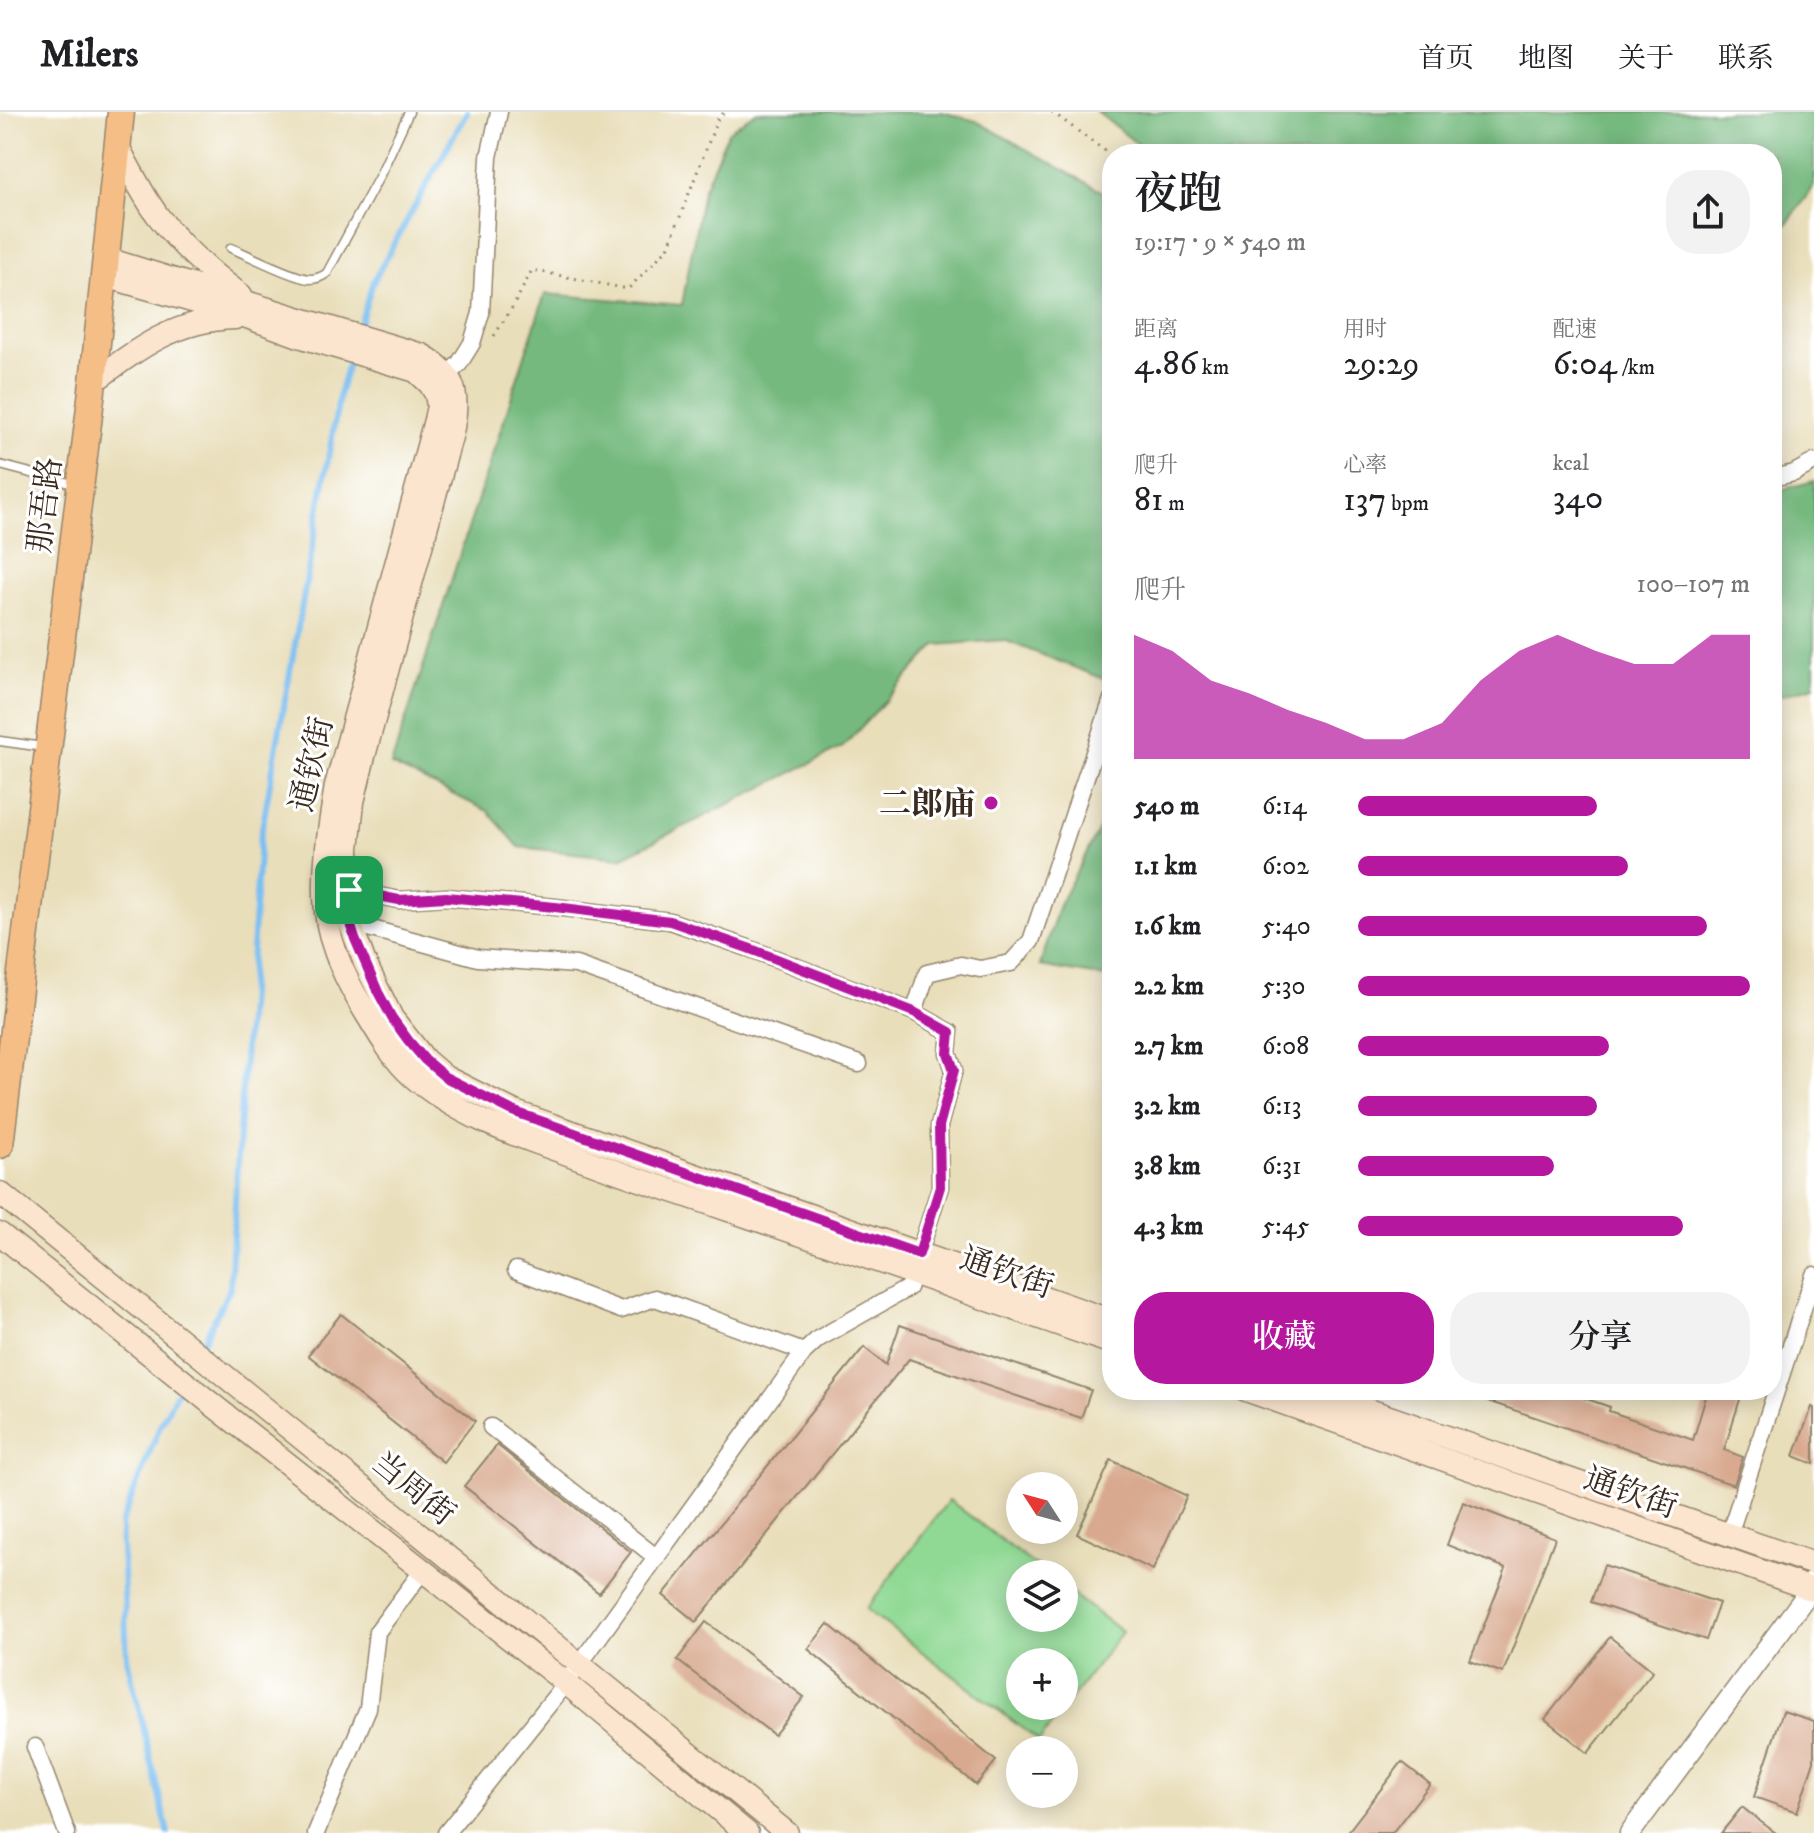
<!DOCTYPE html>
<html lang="zh">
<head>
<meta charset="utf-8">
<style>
	:root { --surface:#fff; --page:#f2f2f2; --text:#202124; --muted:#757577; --line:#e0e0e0; --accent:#b5179e }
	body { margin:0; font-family:"IM FELL DW Pica","Noto Serif SC",serif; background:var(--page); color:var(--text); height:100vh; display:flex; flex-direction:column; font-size:30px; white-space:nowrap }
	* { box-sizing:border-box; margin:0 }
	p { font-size:26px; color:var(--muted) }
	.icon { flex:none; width:44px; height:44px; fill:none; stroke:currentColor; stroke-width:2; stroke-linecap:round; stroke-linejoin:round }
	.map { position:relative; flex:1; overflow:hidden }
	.sheet { position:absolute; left:1102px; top:32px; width:680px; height:1256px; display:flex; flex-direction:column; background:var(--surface); border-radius:32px; box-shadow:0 4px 20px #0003 }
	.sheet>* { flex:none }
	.needle { width:52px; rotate:306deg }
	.tools { position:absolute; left:1006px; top:1360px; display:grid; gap:16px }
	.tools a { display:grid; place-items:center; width:72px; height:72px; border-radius:50%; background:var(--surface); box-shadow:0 4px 20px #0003; font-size:40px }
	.pin { position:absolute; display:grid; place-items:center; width:68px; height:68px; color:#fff; margin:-34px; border-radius:16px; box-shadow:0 4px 12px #0006 }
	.round { display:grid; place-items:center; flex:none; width:84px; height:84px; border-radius:32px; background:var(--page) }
	.summary { display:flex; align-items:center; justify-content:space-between; height:136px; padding:0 32px }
	h1 { font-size:44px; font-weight:600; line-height:60px }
	.stats { display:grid; grid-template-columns:repeat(3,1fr); gap:12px; height:136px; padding:8px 32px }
	.stats div { display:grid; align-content:center }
	.stats b { font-size:34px; font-weight:600 }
	.stats small { font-size:22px; font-weight:400 }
	.stats p { font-size:22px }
	.chart { height:224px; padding:16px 32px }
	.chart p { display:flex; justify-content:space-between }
	.chart svg { width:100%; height:144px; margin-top:8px; fill:var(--accent); opacity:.7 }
	.primary-button { display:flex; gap:16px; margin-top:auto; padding:16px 32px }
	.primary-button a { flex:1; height:92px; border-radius:32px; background:var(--accent); color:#fff; font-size:32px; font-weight:600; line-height:92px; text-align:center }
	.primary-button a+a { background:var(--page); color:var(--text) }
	ul { padding:0 32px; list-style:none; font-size:26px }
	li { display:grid; grid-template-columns:128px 96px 1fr; align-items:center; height:60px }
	li i { height:20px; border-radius:10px; background:var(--accent) }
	header { display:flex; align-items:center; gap:48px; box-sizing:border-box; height:112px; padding:0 40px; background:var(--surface); border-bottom:2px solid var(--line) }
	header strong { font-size:38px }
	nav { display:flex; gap:44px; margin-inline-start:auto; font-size:28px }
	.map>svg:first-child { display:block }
</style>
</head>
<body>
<header>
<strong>Milers</strong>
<nav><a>首页</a><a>地图</a><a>关于</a><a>联系</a></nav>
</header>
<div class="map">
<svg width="1814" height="1721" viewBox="0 0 1814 1721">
	<rect width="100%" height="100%" fill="#fff"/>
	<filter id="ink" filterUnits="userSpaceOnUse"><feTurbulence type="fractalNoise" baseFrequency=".0125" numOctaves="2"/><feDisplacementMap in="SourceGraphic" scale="16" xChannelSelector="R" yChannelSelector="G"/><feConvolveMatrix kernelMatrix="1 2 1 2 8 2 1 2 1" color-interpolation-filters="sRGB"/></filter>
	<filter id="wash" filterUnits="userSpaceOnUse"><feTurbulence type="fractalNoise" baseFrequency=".006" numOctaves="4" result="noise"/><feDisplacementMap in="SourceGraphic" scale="32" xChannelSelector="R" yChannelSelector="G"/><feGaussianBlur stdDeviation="1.8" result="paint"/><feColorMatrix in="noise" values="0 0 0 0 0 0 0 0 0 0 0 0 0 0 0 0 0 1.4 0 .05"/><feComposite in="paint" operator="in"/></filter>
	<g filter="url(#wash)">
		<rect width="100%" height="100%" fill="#e9deba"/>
		<path fill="#90d994" stroke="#668259" stroke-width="2" fill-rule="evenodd" d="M949,1388l97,74h-26v44h44v-30l58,44 -83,109 -173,-132zM1020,1550h44v44h-44z"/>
		<path fill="#74b97e" stroke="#58724e" stroke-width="2" d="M756,0h186l34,9 136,76v485l-108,-42 -68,5 -93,102 -222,111 -102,-11 -31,-36 -97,-46 154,-471 137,11 21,-114 25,-59z
			M1097,0h717v73l-27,39 -15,10v-80h-622z
			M1814,369v205l-42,12v-206z
			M1112,693v170l-7,2 -65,-11 19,-61z"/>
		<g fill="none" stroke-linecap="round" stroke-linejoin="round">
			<path stroke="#7bbff1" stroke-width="6" d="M358,218l15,-48 94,-170
				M200,1236l30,-60 10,-170 20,-278 80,-448 10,-36
				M168,1721l-41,-175 -6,-134 39,-98 20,-40"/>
		</g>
		<g id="blocks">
			<path fill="#d8a98e" d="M341,1202l134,107 -32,41 -135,-107z
				M900,1213l191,65 -10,28 -172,-59 -213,263 -33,-27 201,-248 22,18z
				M1464,1278h97l49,17 -1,4 84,29 15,-50h35l-19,60 19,7 -9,28 -270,-92z
				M1812,1295l2,1v56l-20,-8z
				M497,1333l134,107 -32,41 -135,-107z
				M1111,1348l76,36 -34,74 -76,-36z
				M1463,1390l92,36 -52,135 -33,-12 36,-93 -59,-23z
				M1604,1453l115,38 -13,37 -115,-38z
				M706,1510l98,75 -30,38 -97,-75z
				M828,1512l168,137 -20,24 -168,-136z
				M1610,1525l43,34 -65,82 -43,-34z
				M1783,1599l31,10v40l-17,51 -43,-15z
				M1402,1650l28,22 -38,49h-45z
				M1742,1695l15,12 19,14h-55z"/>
		</g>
	</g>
	<g filter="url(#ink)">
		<use href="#blocks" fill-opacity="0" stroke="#92846c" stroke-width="2"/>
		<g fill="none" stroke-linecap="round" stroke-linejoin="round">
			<defs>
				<path id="service" d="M231,136c18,7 62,30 79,31 7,0 12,-2 17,-6l53,-98 29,-63
					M0,353l77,20
					M0,629l43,6"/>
				<path id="minor" d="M447,263l12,-11 13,-21 9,-30 8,-156 10,-45
					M1772,366l22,-5 20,-11
					M349,778l50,10 47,-3 109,10 115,14 78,27 166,64 36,20 -2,21 6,17 -15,56 1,61 -21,67
					M350,811l128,35 98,7 283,99
					M914,900l13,-39 34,-8 19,4 31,-6 20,-22 81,-242
					M516,1158l105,40 34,-12 149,54
					M491,1315l166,131
					M1729,1423l85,-260
					M35,1635l32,86
					M316,1721l52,-125 9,-76 46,-62
					M446,1721l120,-150 238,-331 14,-13 90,-51 5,-15"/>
				<path id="tertiary" d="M1630,1721l181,-244 3,-9"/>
				<path id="secondary" d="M117,33c13,24 25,49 41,71 23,31 53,57 83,79
					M107,147l197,61 118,35c36,20 37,41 30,78l-88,323 -11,46 -5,46 2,75 15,40 27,55 33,42 20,17 70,35 597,209
					M105,164l142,41 52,19 117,35 14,13 6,10 2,12 -3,14 -99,366c-7,42 -14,84 -10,126 4,38 23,74 43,106 12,20 26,43 43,58 44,39 102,59 156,78 46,17 92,33 137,48 136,46 272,93 407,141
					M93,270c46,-34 82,-62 142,-64
					M0,1081l787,640
					M0,1122l218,175 348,274 181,150
					M1246,1278l568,200
					M1311,1278l503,174"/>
				<path id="trunk" d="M0,1033l93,-763 28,-270"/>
			</defs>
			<use href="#service" stroke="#92846c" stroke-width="11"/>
			<use href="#minor" stroke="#92846c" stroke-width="19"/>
			<use href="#tertiary" stroke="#92846c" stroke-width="23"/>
			<use href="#secondary" stroke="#92846c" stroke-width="25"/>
			<use href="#trunk" stroke="#92846c" stroke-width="29"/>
			<path stroke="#92846c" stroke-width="3" stroke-dasharray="2 6" stroke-linecap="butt" d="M1052,0l60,44
				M494,224l21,-33 17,-33 96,19 40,-41 50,-130 7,-6"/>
			<use href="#service" stroke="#fff" stroke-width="8"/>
			<use href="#minor" stroke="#fff" stroke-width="16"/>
			<use href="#tertiary" stroke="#fff" stroke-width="20"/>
			<use href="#secondary" stroke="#fbe5cf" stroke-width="22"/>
			<use href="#trunk" stroke="#f6be87" stroke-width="26"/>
		</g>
	</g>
	<g fill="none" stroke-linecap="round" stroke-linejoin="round" filter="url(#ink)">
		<defs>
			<path id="route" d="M349,778l50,10 47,-3 109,10 115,14 78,27 166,64 36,20 -2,21 6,17 -15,56 1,61 -21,67 -404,-142 -70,-35 -20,-17 -17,-20 -16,-22 -14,-26 -23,-53 -5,-16z"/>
		</defs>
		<use href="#route" stroke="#fff" stroke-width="16"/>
		<use href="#route" stroke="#b5179e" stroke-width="10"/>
	</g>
	<circle fill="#b5179e" stroke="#fff" stroke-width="3" cx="991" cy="691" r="8"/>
	<g text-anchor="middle" stroke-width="6" stroke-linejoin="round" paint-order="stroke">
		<g font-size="32" fill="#3b2a1e" stroke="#fff">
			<text transform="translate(44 393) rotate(-83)" y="11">那吾路</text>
			<text transform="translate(311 652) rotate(-77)" y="11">通钦街</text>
			<text transform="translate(1007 1160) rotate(19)" y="11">通钦街</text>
			<text transform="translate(414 1376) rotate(39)" y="11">当周街</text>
			<text transform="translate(1631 1380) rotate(19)" y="11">通钦街</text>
		</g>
		<g font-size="32" font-weight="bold" fill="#3b2a1e" stroke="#fff" text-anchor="end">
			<text x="975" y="702">二郎庙</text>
		</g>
	</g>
</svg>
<div class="tools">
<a><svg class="needle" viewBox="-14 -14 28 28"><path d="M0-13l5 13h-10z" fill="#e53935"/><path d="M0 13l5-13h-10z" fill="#757577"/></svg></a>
<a><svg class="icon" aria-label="layers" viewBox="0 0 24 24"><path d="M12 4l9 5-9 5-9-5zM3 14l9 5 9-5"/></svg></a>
<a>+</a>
<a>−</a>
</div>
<div class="pin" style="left:349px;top:778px;background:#1e9e55"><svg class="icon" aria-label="arrive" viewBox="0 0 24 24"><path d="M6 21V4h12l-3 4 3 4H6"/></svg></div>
<section class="sheet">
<div class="summary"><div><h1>夜跑</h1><p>19:17 · 9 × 540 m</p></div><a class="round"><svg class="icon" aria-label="share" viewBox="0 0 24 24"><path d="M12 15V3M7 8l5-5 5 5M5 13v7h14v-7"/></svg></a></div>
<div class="stats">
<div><p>距离</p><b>4.86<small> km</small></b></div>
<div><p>用时</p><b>29:29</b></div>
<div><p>配速</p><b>6:04<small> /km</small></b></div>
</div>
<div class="stats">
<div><p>爬升</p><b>81<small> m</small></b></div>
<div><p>心率</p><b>137<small> bpm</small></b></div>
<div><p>kcal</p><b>340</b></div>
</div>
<div class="chart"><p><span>爬升</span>100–107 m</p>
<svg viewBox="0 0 160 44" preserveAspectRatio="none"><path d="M0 44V6L10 11L20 20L30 24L40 29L50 33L60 38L70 38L80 33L90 20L100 11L110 6L120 11L130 15L140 15L150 6L160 6V44z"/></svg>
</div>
<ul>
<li><b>540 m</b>6:14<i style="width:61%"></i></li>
<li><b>1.1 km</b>6:02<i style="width:69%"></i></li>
<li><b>1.6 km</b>5:40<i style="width:89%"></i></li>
<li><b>2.2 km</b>5:30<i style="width:100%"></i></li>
<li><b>2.7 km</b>6:08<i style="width:64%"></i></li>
<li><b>3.2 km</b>6:13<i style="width:61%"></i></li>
<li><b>3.8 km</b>6:31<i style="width:50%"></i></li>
<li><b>4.3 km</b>5:45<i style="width:83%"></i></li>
</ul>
<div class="primary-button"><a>收藏</a><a>分享</a></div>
</section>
</div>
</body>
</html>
